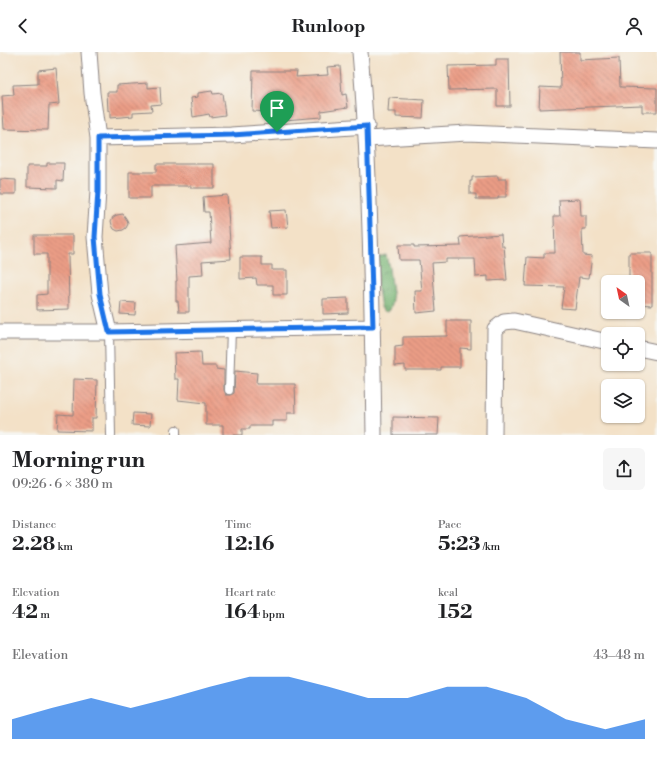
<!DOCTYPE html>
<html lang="en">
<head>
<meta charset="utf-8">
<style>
	:root { --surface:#fff; --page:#f6f6f6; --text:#202124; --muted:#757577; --accent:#1a73e8 }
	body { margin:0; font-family:"Libre Bodoni",serif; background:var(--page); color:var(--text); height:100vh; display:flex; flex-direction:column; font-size:15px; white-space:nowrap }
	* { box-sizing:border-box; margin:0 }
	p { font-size:13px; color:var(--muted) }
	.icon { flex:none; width:22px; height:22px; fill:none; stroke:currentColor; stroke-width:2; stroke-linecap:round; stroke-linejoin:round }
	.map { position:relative; height:383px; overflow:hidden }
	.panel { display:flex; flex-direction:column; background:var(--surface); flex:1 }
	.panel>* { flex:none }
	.needle { width:26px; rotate:327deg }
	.controls { position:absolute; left:601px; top:223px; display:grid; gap:8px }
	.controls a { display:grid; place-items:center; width:44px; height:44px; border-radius:6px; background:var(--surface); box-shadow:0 1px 3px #0004; font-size:20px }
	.pin { position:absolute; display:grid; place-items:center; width:34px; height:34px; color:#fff; margin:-41px -17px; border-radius:50% 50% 50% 0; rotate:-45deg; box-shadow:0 0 4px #0007 }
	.pin .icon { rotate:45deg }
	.round { display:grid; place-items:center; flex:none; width:42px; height:42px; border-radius:6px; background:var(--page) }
	.overview { display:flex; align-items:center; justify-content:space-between; height:68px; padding:0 12px }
	h1 { font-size:22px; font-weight:800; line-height:30px }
	.stats { display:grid; grid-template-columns:repeat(3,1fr); gap:6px; height:68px; padding:4px 12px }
	.stats div { display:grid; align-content:center }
	.stats b { font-size:20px; font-weight:800 }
	.stats small { font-size:11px; font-weight:400 }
	.stats p { font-size:11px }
	.chart { height:112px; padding:8px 12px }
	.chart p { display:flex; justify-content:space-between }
	.chart svg { width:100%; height:72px; margin-top:4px; fill:var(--accent); opacity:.7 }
	header { display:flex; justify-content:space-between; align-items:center; height:52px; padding:0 12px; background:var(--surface); font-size:18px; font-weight:800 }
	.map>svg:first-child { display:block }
</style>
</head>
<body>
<header><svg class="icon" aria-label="back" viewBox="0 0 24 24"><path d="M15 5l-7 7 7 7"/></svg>Runloop<svg class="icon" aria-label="person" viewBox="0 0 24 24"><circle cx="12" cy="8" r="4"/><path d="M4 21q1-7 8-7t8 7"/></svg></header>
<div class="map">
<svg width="657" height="383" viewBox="0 0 657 383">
	<defs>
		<pattern id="forest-crowns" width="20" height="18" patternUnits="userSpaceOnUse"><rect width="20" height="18" fill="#78b473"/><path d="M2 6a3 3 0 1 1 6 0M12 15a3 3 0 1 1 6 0" fill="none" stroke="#629260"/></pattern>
		<pattern id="building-back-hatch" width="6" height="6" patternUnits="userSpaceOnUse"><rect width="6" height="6" fill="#eb9d86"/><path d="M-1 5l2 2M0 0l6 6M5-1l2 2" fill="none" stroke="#be806f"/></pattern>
	</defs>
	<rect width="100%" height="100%" fill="#f6f6f2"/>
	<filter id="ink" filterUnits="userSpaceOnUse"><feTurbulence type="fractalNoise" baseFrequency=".025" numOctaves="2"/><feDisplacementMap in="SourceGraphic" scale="8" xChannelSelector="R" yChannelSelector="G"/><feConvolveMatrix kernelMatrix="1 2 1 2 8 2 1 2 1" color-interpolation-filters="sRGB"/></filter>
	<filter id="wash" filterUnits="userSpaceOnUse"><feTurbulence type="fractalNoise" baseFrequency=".012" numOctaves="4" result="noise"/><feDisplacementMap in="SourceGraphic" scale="16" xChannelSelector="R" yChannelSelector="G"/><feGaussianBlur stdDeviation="0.9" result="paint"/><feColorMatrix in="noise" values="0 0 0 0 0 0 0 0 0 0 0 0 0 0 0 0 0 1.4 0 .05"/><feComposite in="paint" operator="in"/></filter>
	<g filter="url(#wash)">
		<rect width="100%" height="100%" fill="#f3e1c7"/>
		<path fill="url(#forest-crowns)" stroke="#4d6b57" d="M386,203l3,13 4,33 -3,9 -4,2 -5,-4 -4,-25 1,-26z"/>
		<g id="blocks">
			<path fill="url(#building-back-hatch)" d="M560,0h20v8l39,-2 1,29 37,1v24h-15v-7l-103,4 1,-22 21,1z
				M496,7h13l1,47h-13v-17l-48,1 -1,-24 48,-1z
				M340,14l2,29 4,-1 2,13 -27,4v6l-49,4v-9l-20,-1 1,-40h44l-1,6 32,-2 -1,-8z
				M56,16l3,36 -10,1 -1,25 -44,-1 -2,-33 12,-1 -1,-10 25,-1v-14z
				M148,31v5l12,-1 1,17 -10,1 1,6 -19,1v4l-23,2v-8l-2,1 -1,-19h10v-7z
				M212,39l1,3 9,-1 3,22 -15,2 -1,-3 -16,3 -2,-19 7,-1v-4z
				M389,46l35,2 -1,18 -27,-1v-5h-8z
				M47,111h17l-1,18 -6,-1v8l-30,-1v-21h20z
				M156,112h58v24h-23v-2h-40v12h-22v-26h27z
				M498,124v3h8v18h-8v2h-22v-5h-6v-13h2v-4z
				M0,127l16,1v14h-16z
				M227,143l4,64 -29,2 1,14 -14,1v36h-10l-1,-11h-2v-20h1l-2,-35 36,-3 -2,-31h-5l-1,-15z
				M580,147l1,17h5v13h-4l1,26 9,1 -3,22 -10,-1 -4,32 -14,-1 3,-21 -39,-1 2,-29 17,1v-5h11l-1,-37h6l-1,-16z
				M286,158l2,17 -17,1 -2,-17z
				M123,162l4,6 1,4 -2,4 -3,2 -5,1 -4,-2 -2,-4 -1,-4 2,-4 4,-2z
				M501,182l1,12h2l3,34 -19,1v-5l-12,1 -1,-18h-29v3l-14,1 4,48 -20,2 -1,-22h7l-3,-31h-20l-1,-15h16v2l47,-1 -1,-9z
				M34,183h39v19h-5l1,55 -32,1v-15l10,-1v-40h-13z
				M629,201h23v52l-14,-1v-22h-9z
				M240,205h22v8h10v5h15v25h-14v-10h-16l-1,-7 -16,1z
				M348,246v15l-25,1v-15z
				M121,250l15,1 -1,12 -15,-1z
				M447,269h24v28l-11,-1v19h-19v3h-36v-5l-10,1v-19l8,-1v-9l44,-1z
				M201,300l1,14h14v3l8,1v20l2,5h5l3,-2 1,-22 22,2 -1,11h39l1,29h-9v8h-15v5h-22v3h-8v6h-19v-10h-17v-22l-28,-3 1,-21h-4l-1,-26z
				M74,327l23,1 -1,38h-4v13l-35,-1 1,-16 15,1z
				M133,361l18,1 -1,12 -18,-1z
				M393,365l46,1 -1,17h-45z"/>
		</g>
	</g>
	<g filter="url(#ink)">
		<use href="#blocks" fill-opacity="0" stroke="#8a8281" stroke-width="1"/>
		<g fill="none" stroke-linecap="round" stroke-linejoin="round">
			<defs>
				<path id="service" d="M109,280l2,103
					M229,338l2,-61
					M176,378v5"/>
				<path id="minor" d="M89,0l3,41 6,45
					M360,0c11,127 12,255 14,383
					M367,87l100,-6 190,8
					M0,280h109l264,-5
					M109,280l-9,-38 -5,-57 3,-46v-53l134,-3 135,-9
					M638,296l19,4
					M494,383l1,-106 9,-7 10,-1 94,21"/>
			</defs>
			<use href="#service" stroke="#8a8281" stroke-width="10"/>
			<use href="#minor" stroke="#8a8281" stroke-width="17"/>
			<use href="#service" stroke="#fff" stroke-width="8"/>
			<use href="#minor" stroke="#fff" stroke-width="15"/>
		</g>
	</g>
	<g fill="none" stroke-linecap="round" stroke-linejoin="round" filter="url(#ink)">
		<defs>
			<path id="route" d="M367,74l6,201 -264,5 -9,-38 -5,-57 3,-46v-53l134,-3z"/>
		</defs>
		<use href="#route" stroke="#fff" stroke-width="8"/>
		<use href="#route" stroke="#1a73e8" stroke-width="5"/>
	</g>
</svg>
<div class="controls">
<a><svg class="needle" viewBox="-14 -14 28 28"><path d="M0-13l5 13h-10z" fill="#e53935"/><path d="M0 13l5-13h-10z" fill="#757577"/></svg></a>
<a><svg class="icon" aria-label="locate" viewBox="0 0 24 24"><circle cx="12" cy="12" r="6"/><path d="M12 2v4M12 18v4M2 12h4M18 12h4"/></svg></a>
<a><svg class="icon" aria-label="layers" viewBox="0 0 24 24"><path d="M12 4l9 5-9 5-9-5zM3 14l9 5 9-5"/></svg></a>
</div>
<div class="pin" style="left:277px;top:80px;background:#1e9e55"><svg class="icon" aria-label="arrive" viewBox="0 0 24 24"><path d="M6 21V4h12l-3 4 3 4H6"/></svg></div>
</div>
<section class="panel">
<div class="overview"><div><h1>Morning run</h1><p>09:26 · 6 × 380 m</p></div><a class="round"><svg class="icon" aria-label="share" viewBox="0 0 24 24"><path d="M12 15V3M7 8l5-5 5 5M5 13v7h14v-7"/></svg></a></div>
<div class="stats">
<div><p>Distance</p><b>2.28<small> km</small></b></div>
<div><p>Time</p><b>12:16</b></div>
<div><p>Pace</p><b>5:23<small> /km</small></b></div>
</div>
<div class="stats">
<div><p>Elevation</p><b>42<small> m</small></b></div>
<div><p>Heart rate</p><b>164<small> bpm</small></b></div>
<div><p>kcal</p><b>152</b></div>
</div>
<div class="chart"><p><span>Elevation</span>43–48 m</p>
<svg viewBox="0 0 160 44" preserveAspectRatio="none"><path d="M0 44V32L10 25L20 19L30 25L40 19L50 12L60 6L70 6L80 12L90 19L100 19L110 12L120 12L130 19L140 32L150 38L160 32V44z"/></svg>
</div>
</section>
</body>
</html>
